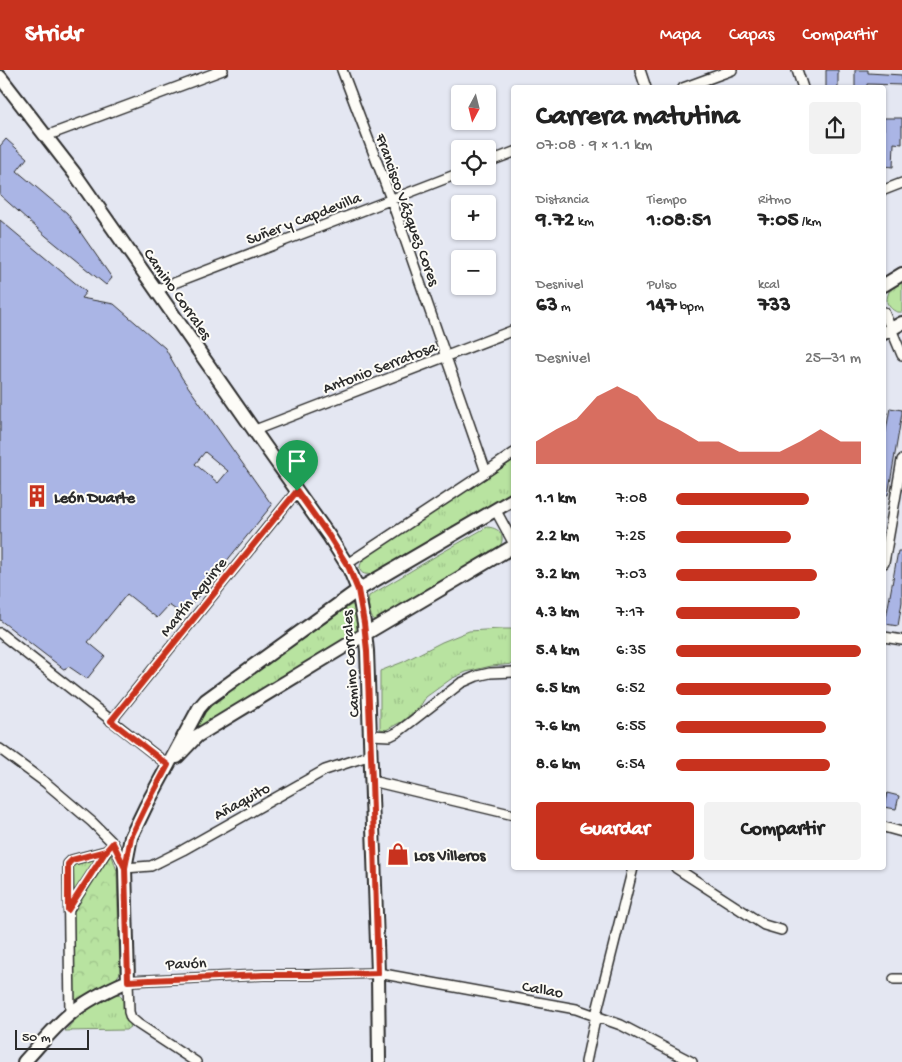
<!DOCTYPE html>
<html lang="es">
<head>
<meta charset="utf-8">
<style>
	:root { --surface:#fff; --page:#f2f2f2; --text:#222; --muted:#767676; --accent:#c8321e }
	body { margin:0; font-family:"Gochi Hand",sans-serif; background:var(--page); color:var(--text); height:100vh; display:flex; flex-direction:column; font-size:19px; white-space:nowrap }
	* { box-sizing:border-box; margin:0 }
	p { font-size:16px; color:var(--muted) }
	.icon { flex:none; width:28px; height:28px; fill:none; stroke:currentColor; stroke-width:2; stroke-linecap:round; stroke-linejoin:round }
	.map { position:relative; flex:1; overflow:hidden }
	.sheet { position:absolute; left:511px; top:15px; width:375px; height:785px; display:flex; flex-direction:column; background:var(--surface); border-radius:5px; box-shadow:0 1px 4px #0004 }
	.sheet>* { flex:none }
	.needle { width:32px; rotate:187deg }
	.controls { position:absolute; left:451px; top:15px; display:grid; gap:10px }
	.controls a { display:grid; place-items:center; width:45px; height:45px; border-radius:5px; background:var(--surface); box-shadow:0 1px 4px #0004; font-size:25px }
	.scale { position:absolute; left:15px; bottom:12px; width:74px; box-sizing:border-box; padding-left:5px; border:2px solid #2b2b2b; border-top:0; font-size:14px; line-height:18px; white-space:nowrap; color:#2b2b2b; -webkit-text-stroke:4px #fdfcf7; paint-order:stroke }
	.pin { position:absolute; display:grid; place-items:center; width:42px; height:42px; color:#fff; margin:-51px -21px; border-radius:50% 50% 50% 0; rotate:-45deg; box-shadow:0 0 5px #0007 }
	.pin .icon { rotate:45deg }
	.round { display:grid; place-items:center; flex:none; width:52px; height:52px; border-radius:5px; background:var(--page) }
	.summary { display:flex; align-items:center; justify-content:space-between; height:85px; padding:0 25px }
	h1 { font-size:28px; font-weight:700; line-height:38px }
	.stats { display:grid; grid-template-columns:repeat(3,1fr); gap:8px; height:85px; padding:5px 25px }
	.stats div { display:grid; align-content:center }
	.stats b { font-size:21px; font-weight:700 }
	.stats small { font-size:14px; font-weight:400 }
	.stats p { font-size:14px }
	.chart { height:140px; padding:10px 25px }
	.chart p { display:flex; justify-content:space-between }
	.chart svg { width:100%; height:90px; margin-top:5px; fill:var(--accent); opacity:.7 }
	.button { display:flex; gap:10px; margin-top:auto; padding:10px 25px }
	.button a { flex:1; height:58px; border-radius:5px; background:var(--accent); color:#fff; font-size:20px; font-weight:700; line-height:58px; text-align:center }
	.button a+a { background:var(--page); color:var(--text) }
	ul { padding:0 25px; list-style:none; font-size:16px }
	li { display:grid; grid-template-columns:80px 60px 1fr; align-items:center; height:38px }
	li i { height:12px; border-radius:6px; background:var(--accent) }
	header { display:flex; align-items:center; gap:30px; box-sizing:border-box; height:70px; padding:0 25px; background:var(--accent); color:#fff }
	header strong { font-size:24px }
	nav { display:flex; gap:28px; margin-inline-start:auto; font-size:18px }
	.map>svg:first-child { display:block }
</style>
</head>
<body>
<header>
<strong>Stridr</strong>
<nav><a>Mapa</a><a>Capas</a><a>Compartir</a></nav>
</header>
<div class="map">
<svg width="902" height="992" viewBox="0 0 902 992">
	<defs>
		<pattern id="grass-tufts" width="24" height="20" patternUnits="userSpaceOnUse" patternTransform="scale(1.25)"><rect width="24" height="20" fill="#b8e3a0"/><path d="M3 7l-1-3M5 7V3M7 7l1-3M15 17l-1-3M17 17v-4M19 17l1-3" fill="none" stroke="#9ec38a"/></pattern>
		<pattern id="park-crowns" width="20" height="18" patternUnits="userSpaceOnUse" patternTransform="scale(1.25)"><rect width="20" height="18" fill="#b8e3a0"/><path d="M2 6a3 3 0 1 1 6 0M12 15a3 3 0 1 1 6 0" fill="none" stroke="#9ec38a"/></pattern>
	</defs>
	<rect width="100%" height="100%" fill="#e4e7f2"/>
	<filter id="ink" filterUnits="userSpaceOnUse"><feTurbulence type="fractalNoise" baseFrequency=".02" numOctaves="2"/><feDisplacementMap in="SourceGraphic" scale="10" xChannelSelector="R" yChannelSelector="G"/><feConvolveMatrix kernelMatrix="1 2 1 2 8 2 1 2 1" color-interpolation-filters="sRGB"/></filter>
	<g filter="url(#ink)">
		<path fill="url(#grass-tufts)" stroke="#728766" d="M902,212v30c-7,1 -11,-3 -15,-9 0,-13 4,-15 15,-21z
			M514,390v31l-139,81c-14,7 -21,-4 -9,-15z
			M487,457c16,1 20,13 9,24l-120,70h-2c-4,-6 -7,-18 -5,-25l67,-40z
			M351,535h3l7,25 -175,112 9,-19 21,-23z
			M500,559h14v35l-23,2 -25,6 -15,7 -25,18 -7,11 -18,14 -15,8 -6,-1v-58l23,-9 39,-20 27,-11z
			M103,783l-31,48v-33l2,-4z
			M117,924l3,1 3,5v8l8,18 -5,4 -61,1c11,-13 34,-35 52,-37z"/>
		<path fill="url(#park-crowns)" stroke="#728766" d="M111,785l1,1 5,15 3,102 -5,7 -36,20 -6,-1 -2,-89 13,-20 10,-10 7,-12z"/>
		<path fill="#aab5e5" stroke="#2b2b2b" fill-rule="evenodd" d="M826,0h12v18h-12z
			M855,0h13v3l34,2v10l-35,-1v4h-12z
			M884,48h18v26l-8,-1 -1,24 -9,-1z
			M6,69l21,19 -10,13 50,42 45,65 -6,7 -60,-49 -46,-41v-49z
			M0,150l86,72 -5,6 33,6 51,44 17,30 90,127 -89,110 -14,-10 -12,13 -30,-24 -39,48 17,14 -18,23 -19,-13 -3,4 -65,-50zM205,382l23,19 -10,12 -23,-19z
			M890,338l12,2v3l-14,82 -4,-1v-52z
			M898,481h4v51l-4,24 -13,-2z
			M887,723l12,3 -3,13 -12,-2z"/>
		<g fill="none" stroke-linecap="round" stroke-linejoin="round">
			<defs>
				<path id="street" d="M342,0l49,129 95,273
					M640,0l6,18
					M797,0l6,18
					M683,18l49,-18
					M46,66l177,-66
					M488,92l26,-10
					M884,120l18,-7
					M156,220l304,-117
					M884,242l18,43
					M255,360l259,-100
					M495,439l19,35
					M884,493l18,-103
					M347,494l139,-92 28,-19
					M0,563l168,132
					M884,567l18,3
					M111,651l186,-230
					M370,665l20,1 8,-4 63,-49 16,-7 13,-3 24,-1
					M0,679l46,34 46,39 21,21 12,25 26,-2 32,-16 142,-80 46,-15
					M372,711l142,34
					M884,757l18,5
					M676,798l88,57 17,5
					M69,839l39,-60
					M894,909h8
					M70,944l-2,-150 4,-4 34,-9
					M196,992l-58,-38 -7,-6 -2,-6 -1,-31 135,-6h46l69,-2 198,36 45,16 71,37
					M586,992l10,-47 37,-147"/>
				<path id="secondary" d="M0,7l75,97 190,272 64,90 20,32 9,22 6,33 3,28 11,322 1,89
					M884,215l18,-11
					M884,263l18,-10
					M177,687l20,-21 168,-102 149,-88
					M24,992c15,-16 29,-34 46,-48 17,-14 37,-24 58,-33l-3,-113 6,-31 15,-31 53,-98 7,-8 152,-110 156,-91"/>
			</defs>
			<use href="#street" stroke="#2b2b2b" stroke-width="12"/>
			<use href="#secondary" stroke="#2b2b2b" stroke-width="16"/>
			<use href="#street" stroke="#fdfcf7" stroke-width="9"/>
			<use href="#secondary" stroke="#fdfcf7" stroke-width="12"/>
		</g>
	</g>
	<g fill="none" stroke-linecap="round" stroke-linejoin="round" filter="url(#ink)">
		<defs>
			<path id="route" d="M297,421l-186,230 57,44 -22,41 -15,31 -6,31 -12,-25 -7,8 -38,59v-46l4,-4 34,-9 7,-8 12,25 3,113 136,-6h45l69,-2 -6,-192 -5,-130 -3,-28 -6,-33 -9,-22 -20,-32 -32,-45"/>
		</defs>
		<use href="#route" stroke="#fff" stroke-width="10"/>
		<use href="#route" stroke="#c8321e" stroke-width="6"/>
	</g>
	<defs>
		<symbol id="building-bare" viewBox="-9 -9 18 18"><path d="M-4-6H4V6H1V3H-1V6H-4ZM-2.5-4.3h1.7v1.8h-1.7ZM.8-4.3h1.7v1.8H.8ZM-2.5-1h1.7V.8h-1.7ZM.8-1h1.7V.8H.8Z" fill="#c8321e" stroke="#fdfcf7" stroke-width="2.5" paint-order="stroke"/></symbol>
		<symbol id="shop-bare" viewBox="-9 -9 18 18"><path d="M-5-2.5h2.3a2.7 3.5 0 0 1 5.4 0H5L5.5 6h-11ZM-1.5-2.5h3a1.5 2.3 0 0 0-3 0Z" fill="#c8321e" stroke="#fdfcf7" stroke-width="2.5" paint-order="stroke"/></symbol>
	</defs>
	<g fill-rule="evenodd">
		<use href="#building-bare" x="21" y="410" width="32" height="32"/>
		<use href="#shop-bare" x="382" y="768" width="32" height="32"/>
	</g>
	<g text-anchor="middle" stroke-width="4" stroke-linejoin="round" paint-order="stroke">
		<g font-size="16" fill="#2b2b2b" stroke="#fdfcf7">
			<text transform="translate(409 139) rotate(70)" y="6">Francisco Vázquez Cores</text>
			<text transform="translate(303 147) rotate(-21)" y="6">Suñer y Capdevilla</text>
			<text transform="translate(179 223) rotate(55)" y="6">Camino Corrales</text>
			<text transform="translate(379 296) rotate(-21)" y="6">Antonio Serratosa</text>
			<text transform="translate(192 526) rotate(-51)" y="6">Martín Aguirre</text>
			<text transform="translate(349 594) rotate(-94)" y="6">Camino Corrales</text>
			<text transform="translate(241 730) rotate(-29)" y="6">Añaquito</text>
			<text transform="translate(186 892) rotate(-2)" y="6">Pavón</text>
			<text transform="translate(543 918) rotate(10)" y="6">Callao</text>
		</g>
		<g font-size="16" font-weight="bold" fill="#2b2b2b" stroke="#fdfcf7" text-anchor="start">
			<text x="54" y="432">León Duarte</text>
			<text x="414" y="790">Los Villeros</text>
		</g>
	</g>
</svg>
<div class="controls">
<a><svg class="needle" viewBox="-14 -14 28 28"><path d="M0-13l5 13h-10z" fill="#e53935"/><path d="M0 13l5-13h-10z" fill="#767676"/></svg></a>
<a><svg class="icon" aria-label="locate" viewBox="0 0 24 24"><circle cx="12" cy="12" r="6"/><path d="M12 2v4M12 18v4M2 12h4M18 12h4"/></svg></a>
<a>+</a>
<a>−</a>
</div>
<div class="scale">50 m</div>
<div class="pin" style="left:297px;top:421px;background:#1e9e55"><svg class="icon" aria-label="arrive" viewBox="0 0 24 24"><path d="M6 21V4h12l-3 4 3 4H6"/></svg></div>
<section class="sheet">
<div class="summary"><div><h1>Carrera matutina</h1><p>07:08 · 9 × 1.1 km</p></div><a class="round"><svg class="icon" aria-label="share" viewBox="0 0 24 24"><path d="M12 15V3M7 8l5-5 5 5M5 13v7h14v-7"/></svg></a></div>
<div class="stats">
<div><p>Distancia</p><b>9.72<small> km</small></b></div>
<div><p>Tiempo</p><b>1:08:51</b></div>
<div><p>Ritmo</p><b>7:05<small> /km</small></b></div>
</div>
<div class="stats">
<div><p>Desnivel</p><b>63<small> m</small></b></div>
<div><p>Pulso</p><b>147<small> bpm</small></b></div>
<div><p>kcal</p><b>733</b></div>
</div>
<div class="chart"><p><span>Desnivel</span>25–31 m</p>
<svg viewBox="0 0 160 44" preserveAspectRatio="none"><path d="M0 44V33L10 27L20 22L30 11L40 6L50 11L60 22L70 27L80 33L90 33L100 38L110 38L120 38L130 33L140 27L150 33L160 33V44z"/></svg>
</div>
<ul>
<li><b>1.1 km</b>7:08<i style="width:72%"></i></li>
<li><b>2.2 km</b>7:25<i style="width:62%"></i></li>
<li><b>3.2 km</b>7:03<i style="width:76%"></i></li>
<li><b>4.3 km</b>7:17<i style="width:67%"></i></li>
<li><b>5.4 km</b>6:35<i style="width:100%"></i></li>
<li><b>6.5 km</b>6:52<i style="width:84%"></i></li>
<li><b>7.6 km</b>6:55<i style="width:81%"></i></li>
<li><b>8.6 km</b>6:54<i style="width:83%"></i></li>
</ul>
<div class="button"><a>Guardar</a><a>Compartir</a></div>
</section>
</div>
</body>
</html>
